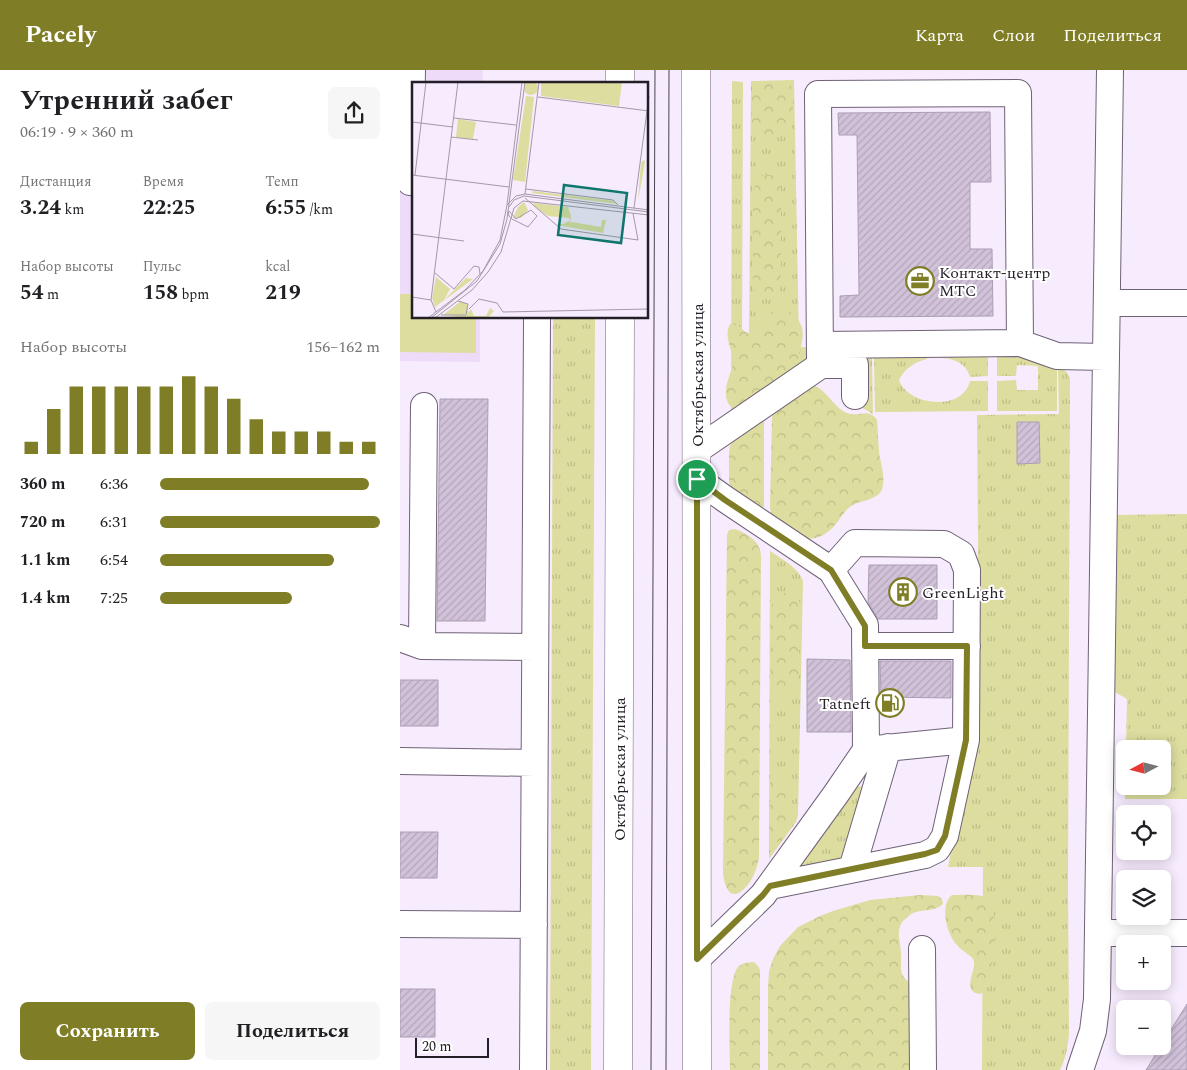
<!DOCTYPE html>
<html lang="ru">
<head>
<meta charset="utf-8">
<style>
	:root { --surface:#fff; --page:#f6f6f6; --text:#202124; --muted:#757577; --accent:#7f7e26 }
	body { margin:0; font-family:Spectral,serif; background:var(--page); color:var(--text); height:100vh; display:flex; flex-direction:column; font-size:19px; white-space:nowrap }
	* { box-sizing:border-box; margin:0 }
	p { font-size:16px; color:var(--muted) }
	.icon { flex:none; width:28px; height:28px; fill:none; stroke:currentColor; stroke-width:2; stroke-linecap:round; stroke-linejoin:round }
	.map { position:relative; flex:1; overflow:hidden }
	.sheet { display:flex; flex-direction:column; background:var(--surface); width:400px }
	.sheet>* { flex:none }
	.needle { width:32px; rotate:263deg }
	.fabs { position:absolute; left:716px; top:670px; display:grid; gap:10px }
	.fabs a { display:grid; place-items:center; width:55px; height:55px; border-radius:8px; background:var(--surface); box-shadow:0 2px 12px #0003; font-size:25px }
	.scale { position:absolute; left:15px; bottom:12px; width:74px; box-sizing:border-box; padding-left:5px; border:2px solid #241e27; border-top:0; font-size:14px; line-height:18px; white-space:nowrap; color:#241e27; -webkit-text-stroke:4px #fff; paint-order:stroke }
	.pin { position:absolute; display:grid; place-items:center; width:42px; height:42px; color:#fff; margin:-21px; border:2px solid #fff; border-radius:50%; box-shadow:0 1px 5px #0007 }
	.round { display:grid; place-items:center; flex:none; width:52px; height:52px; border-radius:8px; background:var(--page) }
	.head { display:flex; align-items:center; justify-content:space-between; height:85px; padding:0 20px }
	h1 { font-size:28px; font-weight:700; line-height:38px }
	.stats { display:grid; grid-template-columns:repeat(3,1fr); gap:8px; height:85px; padding:5px 20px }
	.stats div { display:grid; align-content:center }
	.stats b { font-size:21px; font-weight:700 }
	.stats small { font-size:14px; font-weight:400 }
	.stats p { font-size:14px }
	.chart { height:140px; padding:10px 20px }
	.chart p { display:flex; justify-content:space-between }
	.chart svg { width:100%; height:90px; margin-top:5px; stroke:var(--accent); stroke-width:6 }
	.action { display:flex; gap:10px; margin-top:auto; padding:10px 20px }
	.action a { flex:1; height:58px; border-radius:8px; background:var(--accent); color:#fff; font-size:20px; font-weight:700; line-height:58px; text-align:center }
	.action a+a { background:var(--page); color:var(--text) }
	ul { padding:0 20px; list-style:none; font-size:16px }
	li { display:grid; grid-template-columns:80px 60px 1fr; align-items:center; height:38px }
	li i { height:12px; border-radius:6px; background:var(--accent) }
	header { display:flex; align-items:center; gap:30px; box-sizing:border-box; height:70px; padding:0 25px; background:var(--accent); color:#fff }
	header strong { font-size:24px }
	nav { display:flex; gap:28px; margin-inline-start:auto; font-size:18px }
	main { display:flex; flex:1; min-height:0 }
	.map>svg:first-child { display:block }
</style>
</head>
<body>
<header>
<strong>Pacely</strong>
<nav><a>Карта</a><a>Слои</a><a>Поделиться</a></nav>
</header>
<main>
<section class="sheet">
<div class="head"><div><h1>Утренний забег</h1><p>06:19 · 9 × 360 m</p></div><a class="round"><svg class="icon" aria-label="share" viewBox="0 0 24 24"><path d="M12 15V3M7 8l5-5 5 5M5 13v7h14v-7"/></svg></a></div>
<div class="stats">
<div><p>Дистанция</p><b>3.24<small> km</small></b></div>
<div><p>Время</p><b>22:25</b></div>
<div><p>Темп</p><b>6:55<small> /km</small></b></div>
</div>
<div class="stats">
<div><p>Набор высоты</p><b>54<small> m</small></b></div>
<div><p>Пульс</p><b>158<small> bpm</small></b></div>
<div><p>kcal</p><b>219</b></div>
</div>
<div class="chart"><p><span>Набор высоты</span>156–162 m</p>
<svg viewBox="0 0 160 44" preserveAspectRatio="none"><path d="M5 44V38M15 44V22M25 44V11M35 44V11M45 44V11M55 44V11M65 44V11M75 44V6M85 44V11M95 44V17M105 44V27M115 44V33M125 44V33M135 44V33M145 44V38M155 44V38"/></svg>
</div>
<ul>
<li><b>360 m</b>6:36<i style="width:95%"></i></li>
<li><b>720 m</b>6:31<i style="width:100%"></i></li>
<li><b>1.1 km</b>6:54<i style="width:79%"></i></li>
<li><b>1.4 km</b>7:25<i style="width:60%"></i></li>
</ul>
<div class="action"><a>Сохранить</a><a>Поделиться</a></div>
</section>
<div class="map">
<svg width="787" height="1000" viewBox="0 0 787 1000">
	<defs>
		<pattern id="grass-tufts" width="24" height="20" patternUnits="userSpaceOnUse" patternTransform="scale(1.25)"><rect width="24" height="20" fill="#dcdd9e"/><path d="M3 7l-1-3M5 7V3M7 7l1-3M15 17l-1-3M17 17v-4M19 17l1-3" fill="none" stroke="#bdbd88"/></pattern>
		<pattern id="forest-crowns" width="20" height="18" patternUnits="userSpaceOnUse" patternTransform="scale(1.25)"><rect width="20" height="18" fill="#dcdd9e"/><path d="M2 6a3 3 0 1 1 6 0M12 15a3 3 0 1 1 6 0" fill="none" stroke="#bdbd88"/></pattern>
		<pattern id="building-hatch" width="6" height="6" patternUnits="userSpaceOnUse" patternTransform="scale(1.25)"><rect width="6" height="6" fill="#d1c2d9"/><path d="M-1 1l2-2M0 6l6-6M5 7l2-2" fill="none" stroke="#b3a6ba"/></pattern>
	</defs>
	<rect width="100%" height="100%" fill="#f7ebfe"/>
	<path fill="#eedaf9" d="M0,0h83l-1,14h-68v234h66v44l-80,-1z"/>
	<path fill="url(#grass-tufts)" d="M394,10l5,263 -50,1 2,-263z
		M332,11l11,1 -1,266 69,-1 11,5 -91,63z
		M153,248h42l-4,752h-41z
		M588,284v22l-18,1c-4,-15 -18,-19 -31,-19v-3z
		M597,284h26l34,12v45h-60v-30l19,-1 1,10h21v-24l-21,-1 -1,11h-19z
		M527,285v4c-12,3 -22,9 -28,21 9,26 64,32 71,1h18v30l-113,1 -1,-55z
		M460,288h12l1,56 -12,-7z
		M658,297c8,3 11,6 12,14l-2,503 1,149c-1,13 -3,25 -9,37h-78l1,-203h-35l29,-147 1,-181 -1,-124 82,-1z
		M787,444v285h-62v-19v6h37v-37h-36l1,-50 -14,-8 1,-176z
		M370,481c10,7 31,18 33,31l-5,233 -2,7 -27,37z
		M465,715l-22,74 -43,12 -1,-8 56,-74 3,-2z"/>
	<path fill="url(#forest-crowns)" d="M383,11c8,2 10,7 10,15 0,6 1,13 -2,19 -1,4 -4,6 -6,9 -7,8 -18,21 -28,9 -8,-9 -6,-35 -4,-46l4,-5z
		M364,105c13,-1 16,4 17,16v88c0,4 0,9 -2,12 -5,9 -15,9 -22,6l-4,-9v-96c2,-8 4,-13 11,-17z
		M383,239c8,2 12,6 16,12 9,14 -1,30 -2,45l-14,11 -8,3 -8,9 -33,20c-11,-7 -9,-21 -5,-32 1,-5 5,-10 4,-15 0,-13 -10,-25 -3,-38l6,-1c4,3 7,9 13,10 11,3 14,-16 22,-21 4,-2 8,-2 12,-3z
		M413,315c14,5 21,23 34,28 11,5 21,-6 30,7 1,10 1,21 2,31 1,12 7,25 3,38 -4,11 -20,11 -29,16 -8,4 -12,13 -18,20 -10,12 -26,19 -40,9 -9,-5 -16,-13 -24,-19l-1,-8 2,-90 2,-9z
		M364,347v89l-2,4 -31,-21 -2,-7v-28l1,-8 4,-7z
		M335,459c13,5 26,13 26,27l-2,302c-2,11 -7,24 -16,32 -14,12 -19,-6 -20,-17l4,-338 2,-5z
		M385,523c26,-1 14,40 14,57 0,8 3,19 0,27 -3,8 -16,18 -24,18l-4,-2 -1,-4 1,-82 5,-10z
		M377,705l5,1c5,8 3,15 4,23 0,7 3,14 3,21 0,10 -7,22 -17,25l-2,-1 -1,-4 1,-58 2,-6z
		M520,825l18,1 4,3 1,5c-8,8 -20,5 -30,9 -3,1 -6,5 -9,7 -3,3 -4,6 -5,10 -1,8 2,16 2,24 1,15 -4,19 10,30l7,86h-150v-82l1,-17 4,-12 7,-13 18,-19 22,-11 13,-5 37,-11z
		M552,825c9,0 33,-2 38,5 9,11 4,77 -4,89 -1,2 -3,3 -6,5 -19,-2 -4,-23 -6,-33 -2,-6 -13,-10 -17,-16 -10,-10 -18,-40 -5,-50z
		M354,892l4,4 2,4v100h-30c0,-20 -4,-92 9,-104 4,-3 9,-4 15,-4z"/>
	<path fill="#dcdd9e" d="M0,224h14v24h62v35l-76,-1z"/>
	<path fill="url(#building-hatch)" stroke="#ac9eb4" d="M590,42l1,70h-21v67h22l1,67 -153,1v-21l19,-1 -2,-160h-18l-1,-22z
		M40,329h48l-3,222h-48z
		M617,352h22l1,41 -23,1z
		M469,495h68v54h-59l-10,-17z
		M407,589l43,1 1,72h-44z
		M480,591h71v37l-70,-1z
		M0,610h38v46h-38z
		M0,762h38l-1,46h-37z
		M0,919h35v48h-35z
		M787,934v66h-41l15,-24h1v-2z"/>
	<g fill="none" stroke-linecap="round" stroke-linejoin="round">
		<defs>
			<path id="minor" d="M10,112l2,-112
				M707,233h80
				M620,273l37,13 48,1
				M421,295h34v31
				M297,380l124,-85 -1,-6 -2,-265 200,-1 2,250 -200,2
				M431,500l24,-27 89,1 17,10 6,16 -1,170 -100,10
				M0,568l22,8 113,1
				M22,576l2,-240
				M465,576h102
				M0,691l134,2
				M452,799l36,-122
				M370,816l155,-31 12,-6 8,-13 21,-96
				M0,854l134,1
				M698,863h89
				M522,879l1,121
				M297,889l66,-64 73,-101 30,-44 -1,-125 -34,-55 -106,-71 -28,-20
				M133,1000l4,-752
				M680,1000l13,-39 4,-32 13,-929"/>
			<path id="major" d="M296,0l1,1000
				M220,14v-14
				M218,1000l2,-752"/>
		</defs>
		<use href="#minor" stroke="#6f6276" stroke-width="28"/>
		<use href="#major" stroke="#6f6276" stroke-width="29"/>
		<use href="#minor" stroke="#fff" stroke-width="26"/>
		<use href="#major" stroke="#fff" stroke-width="28"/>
		<path stroke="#4a434e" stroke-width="1" d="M251,1000l4,-1000
			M266,1000l3,-1000"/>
	</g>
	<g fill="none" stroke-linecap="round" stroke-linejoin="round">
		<defs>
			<path id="route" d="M297,409l28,21 106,70 34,56v20h102l-1,94 -21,96 -8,14 -12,4 -155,32 -7,9 -66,64z"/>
		</defs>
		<use href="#route" stroke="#fff" stroke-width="10"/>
		<use href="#route" stroke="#7f7e26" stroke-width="6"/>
	</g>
	<defs>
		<symbol id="office-ring" viewBox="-11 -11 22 22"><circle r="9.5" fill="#fff" stroke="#7f7e26" stroke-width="1.5"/><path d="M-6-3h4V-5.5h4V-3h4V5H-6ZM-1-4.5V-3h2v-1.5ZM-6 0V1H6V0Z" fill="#7f7e26"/></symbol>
		<symbol id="building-ring" viewBox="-11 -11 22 22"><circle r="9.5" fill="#fff" stroke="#7f7e26" stroke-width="1.5"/><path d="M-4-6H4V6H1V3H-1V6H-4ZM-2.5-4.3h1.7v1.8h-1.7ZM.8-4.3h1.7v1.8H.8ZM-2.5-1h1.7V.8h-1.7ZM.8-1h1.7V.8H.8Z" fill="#7f7e26"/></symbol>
		<symbol id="fuel-ring" viewBox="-11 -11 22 22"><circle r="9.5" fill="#fff" stroke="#7f7e26" stroke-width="1.5"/><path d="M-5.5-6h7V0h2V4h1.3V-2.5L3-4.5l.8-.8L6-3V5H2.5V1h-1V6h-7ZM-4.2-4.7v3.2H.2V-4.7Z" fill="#7f7e26"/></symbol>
	</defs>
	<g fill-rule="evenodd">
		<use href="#office-ring" x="504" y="195" width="32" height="32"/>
		<use href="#building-ring" x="487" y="506" width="32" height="32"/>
		<use href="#fuel-ring" x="474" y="617" width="32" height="32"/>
	</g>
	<g text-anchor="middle" stroke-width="4" stroke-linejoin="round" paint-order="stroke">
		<g font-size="16" fill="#241e27" stroke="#fff" text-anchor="start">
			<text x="539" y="208">Контакт-центр<tspan x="539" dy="18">МТС</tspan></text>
			<text x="522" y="528">GreenLight</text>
			<text x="471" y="639" text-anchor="end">Tatneft</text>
		</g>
		<g font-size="16" fill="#241e27" stroke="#fff">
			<text transform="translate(297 305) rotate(-90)" y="6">Октябрьская улица</text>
			<text transform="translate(219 699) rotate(-90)" y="6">Октябрьская улица</text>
		</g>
	</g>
	<g transform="translate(12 12)">
		<rect width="236" height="236" fill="#f7ebfe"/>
		<path d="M121,109l81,10 3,3 -85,-11zM112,120l4,8 -7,8h-8l5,-11zM190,138h4l-3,13 -47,-8 16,-3 29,5zM49,219l6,3 1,9 -9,3 -16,-1z" fill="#dcdd9e"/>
		<path d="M112 6a7 7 0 1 1 14 0a7 7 0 1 1-14 0ZM114,14l8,1 -9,85 -12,-2zM232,78l1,2 -7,39 3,-39zM122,121l34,4 3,9 -1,8 -6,-1 6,-2 -1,-3 -21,-2 -14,-10zM24,195l14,12 -6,11 22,-22 7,1 -38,28 -3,-9zM78,226l4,3 -6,7h-49l27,-3 5,-6 3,7h12z" fill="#dcdd9e"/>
		<path d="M129,0h81l-3,24 -78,-10zM46,37l18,3 -3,17 -17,-2z" fill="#dcdd9e"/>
		<path fill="none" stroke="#a399a8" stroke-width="1" d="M126,15l111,14M42,36l62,7M0,40l41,5M39,55l27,3M0,93l97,12M3,93l11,-93M114,107l87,11 5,5M113,112l14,-112M113,116l36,31 77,11 -5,-27M95,123l15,-123M97,125l5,-7 10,-4 125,16M222,126l15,-112M96,129l1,5 3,3 16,8 9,-11 -6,-6 -15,9 -7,-8M0,152l52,7M23,191l19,16 20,-23 5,1 1,7M0,215l19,3M57,227l10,-10 18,4 6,9 146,-3M24,230l-5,-12 27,-218M29,233h25l2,-11 -10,-3M16,236l37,-28 18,-19 17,-31 7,-35 9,-9 9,-2 124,16M19,236l46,-37 23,-37 7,-25 18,-137M23,236l37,-28 16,-18 13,-20 13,-44 9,-7 126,14"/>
		<path fill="#0f766e" fill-opacity="0.15" stroke="#0f766e" stroke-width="2.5" d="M152,103l63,8 -6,50 -63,-8z"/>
		<rect width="236" height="236" fill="none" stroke="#241e27" stroke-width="2.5"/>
	</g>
</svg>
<div class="fabs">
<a><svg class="needle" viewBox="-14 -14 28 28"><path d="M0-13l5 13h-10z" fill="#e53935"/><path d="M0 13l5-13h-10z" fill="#757577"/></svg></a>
<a><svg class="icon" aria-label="locate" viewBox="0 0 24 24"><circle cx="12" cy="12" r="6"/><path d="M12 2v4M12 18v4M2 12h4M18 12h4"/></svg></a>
<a><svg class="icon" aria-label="layers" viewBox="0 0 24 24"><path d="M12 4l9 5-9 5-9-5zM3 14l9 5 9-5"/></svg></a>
<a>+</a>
<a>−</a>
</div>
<div class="scale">20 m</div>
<div class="pin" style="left:297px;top:409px;background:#1e9e55"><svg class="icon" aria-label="arrive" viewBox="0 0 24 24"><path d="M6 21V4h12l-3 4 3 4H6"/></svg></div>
</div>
</main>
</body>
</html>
